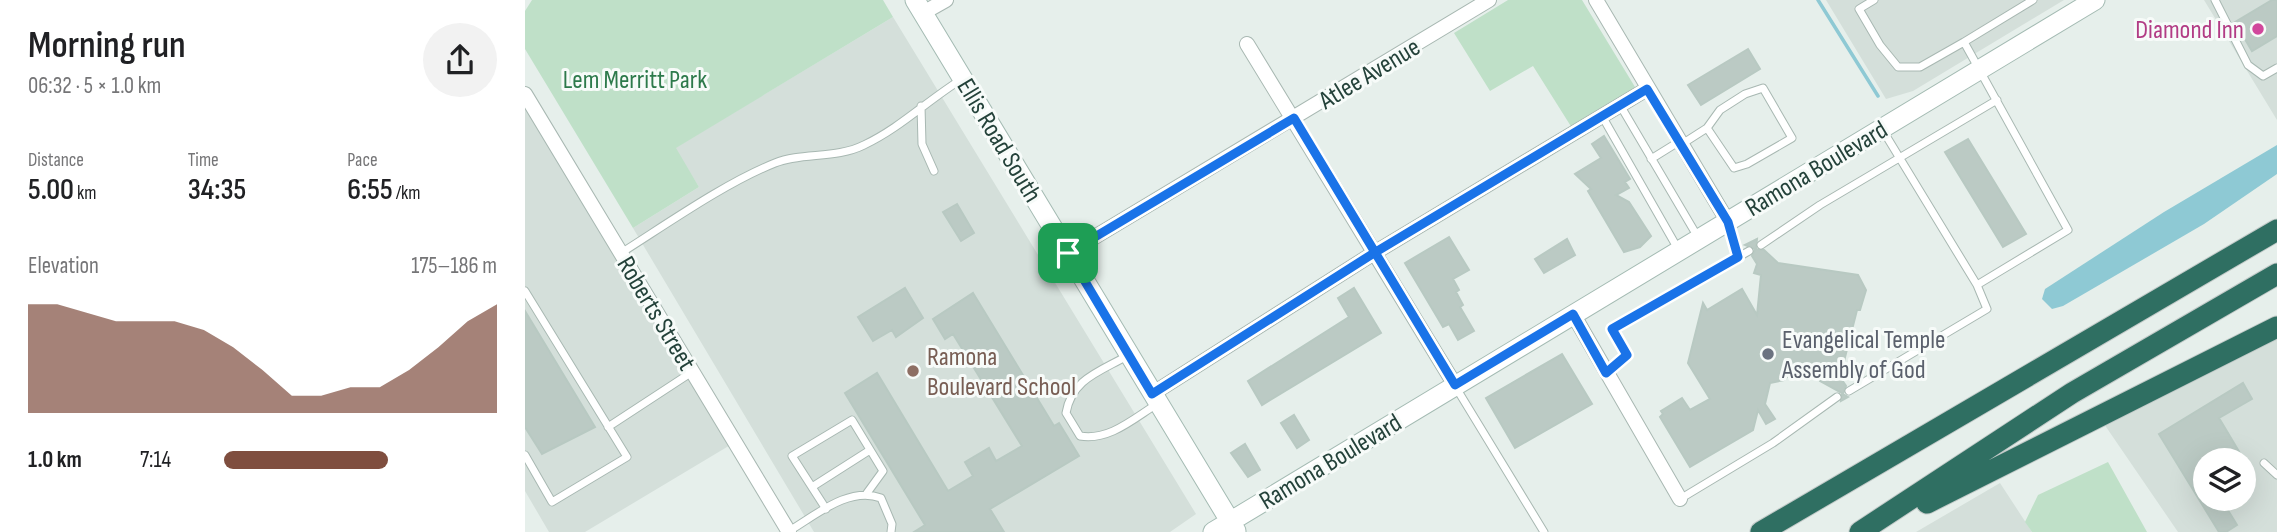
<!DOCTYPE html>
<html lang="en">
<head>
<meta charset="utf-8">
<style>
	:root { --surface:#fff; --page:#f2f2f2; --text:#202124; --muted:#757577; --accent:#7f4e3f }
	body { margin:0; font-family:"Sofia Sans Condensed",sans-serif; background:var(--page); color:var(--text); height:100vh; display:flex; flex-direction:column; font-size:26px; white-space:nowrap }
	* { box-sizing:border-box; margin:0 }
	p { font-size:23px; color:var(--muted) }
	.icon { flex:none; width:38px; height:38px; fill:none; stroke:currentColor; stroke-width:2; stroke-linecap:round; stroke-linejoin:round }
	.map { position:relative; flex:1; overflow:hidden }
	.details { display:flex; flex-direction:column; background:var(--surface); width:525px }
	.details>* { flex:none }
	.fabs { position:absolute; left:1668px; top:448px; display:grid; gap:14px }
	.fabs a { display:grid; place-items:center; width:63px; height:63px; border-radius:50%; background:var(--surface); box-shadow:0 7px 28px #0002; font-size:35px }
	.pin { position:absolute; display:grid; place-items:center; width:60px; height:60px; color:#fff; margin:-30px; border-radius:14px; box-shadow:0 4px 10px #0006 }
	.round { display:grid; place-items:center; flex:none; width:74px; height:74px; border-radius:37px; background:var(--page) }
	.summary { display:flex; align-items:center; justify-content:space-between; height:119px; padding:0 28px }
	h1 { font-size:38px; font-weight:600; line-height:52px }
	.stats { display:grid; grid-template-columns:repeat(3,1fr); gap:10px; height:119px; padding:7px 28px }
	.stats div { display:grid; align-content:center }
	.stats b { font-size:30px; font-weight:600 }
	.stats small { font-size:19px; font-weight:400 }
	.stats p { font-size:19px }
	.chart { height:196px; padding:14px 28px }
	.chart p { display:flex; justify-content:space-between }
	.chart svg { width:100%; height:126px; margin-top:7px; fill:var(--accent); opacity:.7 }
	ul { padding:0 28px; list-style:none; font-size:23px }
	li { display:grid; grid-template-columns:112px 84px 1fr; align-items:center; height:52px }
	li i { height:18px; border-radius:9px; background:var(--accent) }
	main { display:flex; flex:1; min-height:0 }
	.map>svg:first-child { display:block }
</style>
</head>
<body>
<main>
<section class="details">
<div class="summary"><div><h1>Morning run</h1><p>06:32 · 5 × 1.0 km</p></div><a class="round"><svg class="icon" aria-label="share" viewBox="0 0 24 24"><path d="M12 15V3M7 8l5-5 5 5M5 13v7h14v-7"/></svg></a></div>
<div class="stats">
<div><p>Distance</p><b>5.00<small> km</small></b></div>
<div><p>Time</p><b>34:35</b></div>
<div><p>Pace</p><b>6:55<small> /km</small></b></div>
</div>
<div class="chart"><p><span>Elevation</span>175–186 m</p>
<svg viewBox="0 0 160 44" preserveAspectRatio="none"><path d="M0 44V6L10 6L20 9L30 12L40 12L50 12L60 15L70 21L80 29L90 38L100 38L110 35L120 35L130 29L140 21L150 12L160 6V44z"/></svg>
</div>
<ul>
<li><b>1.0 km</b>7:14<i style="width:60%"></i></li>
</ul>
</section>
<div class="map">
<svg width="1752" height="532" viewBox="0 0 1752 532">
	<rect width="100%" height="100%" fill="#e6efeb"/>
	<path fill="#d4dfda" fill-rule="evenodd" d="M1301,0h238l-151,91 -27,8z
		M1679,0h73v120z
		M368,17l303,497 -26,18h-356l-181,-304 66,-41 -24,-39z
		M0,107l207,337 -147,88h-36l-24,-41z
		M1752,329v203h-99l-76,-111zM1680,460h38v39h-38z
		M1475,483l32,49h-116z"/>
	<path fill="#bfe0c8" d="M7,0h351l10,17 -217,131 23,39 -66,41 -108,-179v-38z
		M983,0h74l53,87 -3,5 -60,36 -39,-62 -43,25 -36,-58z
		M1583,462l39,70h-115l-7,-10 13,-27z"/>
	<path fill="#8ec9d4" d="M1752,145v29l-73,50 -141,82 -11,3 -10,-10 3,-10 119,-77z"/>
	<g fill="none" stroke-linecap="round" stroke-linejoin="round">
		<path stroke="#8ec9d4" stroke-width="3.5" d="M1293,0l60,96"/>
	</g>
	<path fill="#bbcac4" stroke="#b8c9c2" stroke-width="2" d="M1747,0h5v36l-25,15 -17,-29z
		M1223,49l12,20 -59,36 -13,-20z
		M1079,136l26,43 -5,3 4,6 -13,7 13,7 22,34 -11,11 -16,5 -36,-61 3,-2 -16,-15 26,-16 -9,-14z
		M1443,139l58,95 -23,13 -58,-95z
		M432,204l17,29 -13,8 -18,-29z
		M924,237l20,33 -16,9 6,11 -3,2 7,13 -3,2 14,24 -16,9 -9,-16 -6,3 -38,-64z
		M1042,239l8,16 -31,18 -9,-14z
		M1232,239l-1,10 8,1 14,13 80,12 8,15 -6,20h-3l-17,67 6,9 -3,8 5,3 -7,4 1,-8 -22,-12 1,-6 -23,-9 -14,14 -14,3 -5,21 10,15 -9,5 -8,-14 -5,20 -63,37 -30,-50 3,-3 -2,-3 21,-13 8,12 20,-11 -22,-36 15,-60 4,7 35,-21 15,26 4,-40 -7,-2 3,-9 -5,-8 3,-7 -10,-4z
		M380,288l18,30 -27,19 -4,-7 -19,11 -15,-24z
		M829,288l27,45 -119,72 -14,-24 101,-64 -11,-19z
		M448,293l81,133 5,-3 20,33 -89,53 14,23h-90l11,-7 -80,-132 32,-20 71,118 25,-15 -8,-14 24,-14 7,13 26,-15 -69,-112 -8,5 -12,-20z
		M0,311l70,116 -53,27 -17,-27z
		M1037,354l30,50 -77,44 -29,-50z
		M1718,383l9,16 -33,19 22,37 -9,5h-27v39h16l16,26 -11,7h-7l-60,-98z
		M769,415l15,25 -12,8 -16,-25z
		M720,444l15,26 -12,7 -17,-24z"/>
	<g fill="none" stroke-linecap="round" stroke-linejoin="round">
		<defs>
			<path id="lane" d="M1690,0l33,65 15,11 14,-8
				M1439,42l69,-42
				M1095,105l79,134
				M396,106l1,38 12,27
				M1077,116l76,133
				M1357,129l95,156
				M1157,144l25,-16 13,-18 25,-16 18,-6 29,50 -45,26 -13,4 -27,-40
				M1126,159l29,-18
				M1204,224l9,33
				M1236,245l59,-40 177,-105
				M96,253c46,-29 104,-70 154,-90 27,-11 61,-4 89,-18 36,-17 64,-45 98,-66
				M0,291l102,166 -75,45 -27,-47
				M602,356c-28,16 -55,23 -61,57l14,23c29,5 53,-17 77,-32
				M1081,372l22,-17 -16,-26 137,-78
				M930,386l89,146
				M1324,391l138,-82 -10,-24 91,-55 -104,-188 -44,25h-22l-18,-22 -21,-36 15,-9
				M83,427l84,-55
				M1739,463l13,12
				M287,487l58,-37
				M1155,499l93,-56 64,-46
				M301,509l-34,-53 60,-36 31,51 -16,22
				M264,531c27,-16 60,-45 92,-33l11,26 -1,8"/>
			<path id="street" d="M1071,0l132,222
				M398,13l23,-13
				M722,44l208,341
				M0,94l264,438
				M543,253l421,-253
				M1048,314l107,185
				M627,394l222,-141 273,-164"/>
			<path id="secondary" d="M390,0l321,531
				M688,532l882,-532"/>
			<path id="highway" d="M1402,503l350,-176
				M1236,532l516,-302
				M1335,532l212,-139 205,-119"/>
		</defs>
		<use href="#lane" stroke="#a8b8b2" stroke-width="9"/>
		<use href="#street" stroke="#a8b8b2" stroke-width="16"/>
		<use href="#secondary" stroke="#a4bbb3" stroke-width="21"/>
		<use href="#highway" stroke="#c2cac8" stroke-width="23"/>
		<use href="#lane" stroke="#fff" stroke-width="7"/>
		<use href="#street" stroke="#fff" stroke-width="14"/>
		<use href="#secondary" stroke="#fff" stroke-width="19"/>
		<use href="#highway" stroke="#2f6f62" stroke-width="21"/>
	</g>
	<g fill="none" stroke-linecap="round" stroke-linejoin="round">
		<defs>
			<path id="route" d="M543,253l226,-135 161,267 118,-71 33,59 21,-18 -15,-26 126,-72 -10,-35 -81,-133 -273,164 -222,141 -84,-141"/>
		</defs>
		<use href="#route" stroke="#fff" stroke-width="14"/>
		<use href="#route" stroke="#1a73e8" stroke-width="9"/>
	</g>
	<circle fill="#d1479c" stroke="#f7fbf9" stroke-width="2.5" cx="1733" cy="29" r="7"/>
	<circle fill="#6b7280" stroke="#f7fbf9" stroke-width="2.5" cx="1243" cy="354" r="7"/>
	<circle fill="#8d6e63" stroke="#f7fbf9" stroke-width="2.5" cx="388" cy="371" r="7"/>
	<g text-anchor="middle" stroke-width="6" stroke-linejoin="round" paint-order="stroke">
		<g font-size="26" fill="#b23c85" stroke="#f7fbf9" text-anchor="end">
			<text x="1719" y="38">Diamond Inn</text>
		</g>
		<g font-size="26" fill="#24423a" stroke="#f7fbf9">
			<text transform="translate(844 73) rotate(-31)" y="9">Atlee Avenue</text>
			<text transform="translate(475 140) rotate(59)" y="9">Ellis Road South</text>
			<text transform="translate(1291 168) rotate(-31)" y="9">Ramona Boulevard</text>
			<text transform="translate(132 313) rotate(59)" y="9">Roberts Street</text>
			<text transform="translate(805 461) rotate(-31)" y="9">Ramona Boulevard</text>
		</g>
		<g font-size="26" fill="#2d7a4b" stroke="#f7fbf9">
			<text x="110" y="88">Lem Merritt Park</text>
		</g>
		<g font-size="26" fill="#5b616d" stroke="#f7fbf9" text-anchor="start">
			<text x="1257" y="348">Evangelical Temple<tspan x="1257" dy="30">Assembly of God</tspan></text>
		</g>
		<g font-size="26" fill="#785e54" stroke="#f7fbf9" text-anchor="start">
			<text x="402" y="365">Ramona<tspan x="402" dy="30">Boulevard School</tspan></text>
		</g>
	</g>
</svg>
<div class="fabs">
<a><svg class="icon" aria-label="layers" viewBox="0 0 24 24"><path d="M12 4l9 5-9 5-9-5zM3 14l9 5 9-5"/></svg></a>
</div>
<div class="pin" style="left:543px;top:253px;background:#1e9e55"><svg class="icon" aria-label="arrive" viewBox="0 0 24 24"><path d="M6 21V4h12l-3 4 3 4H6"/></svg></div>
</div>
</main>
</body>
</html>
